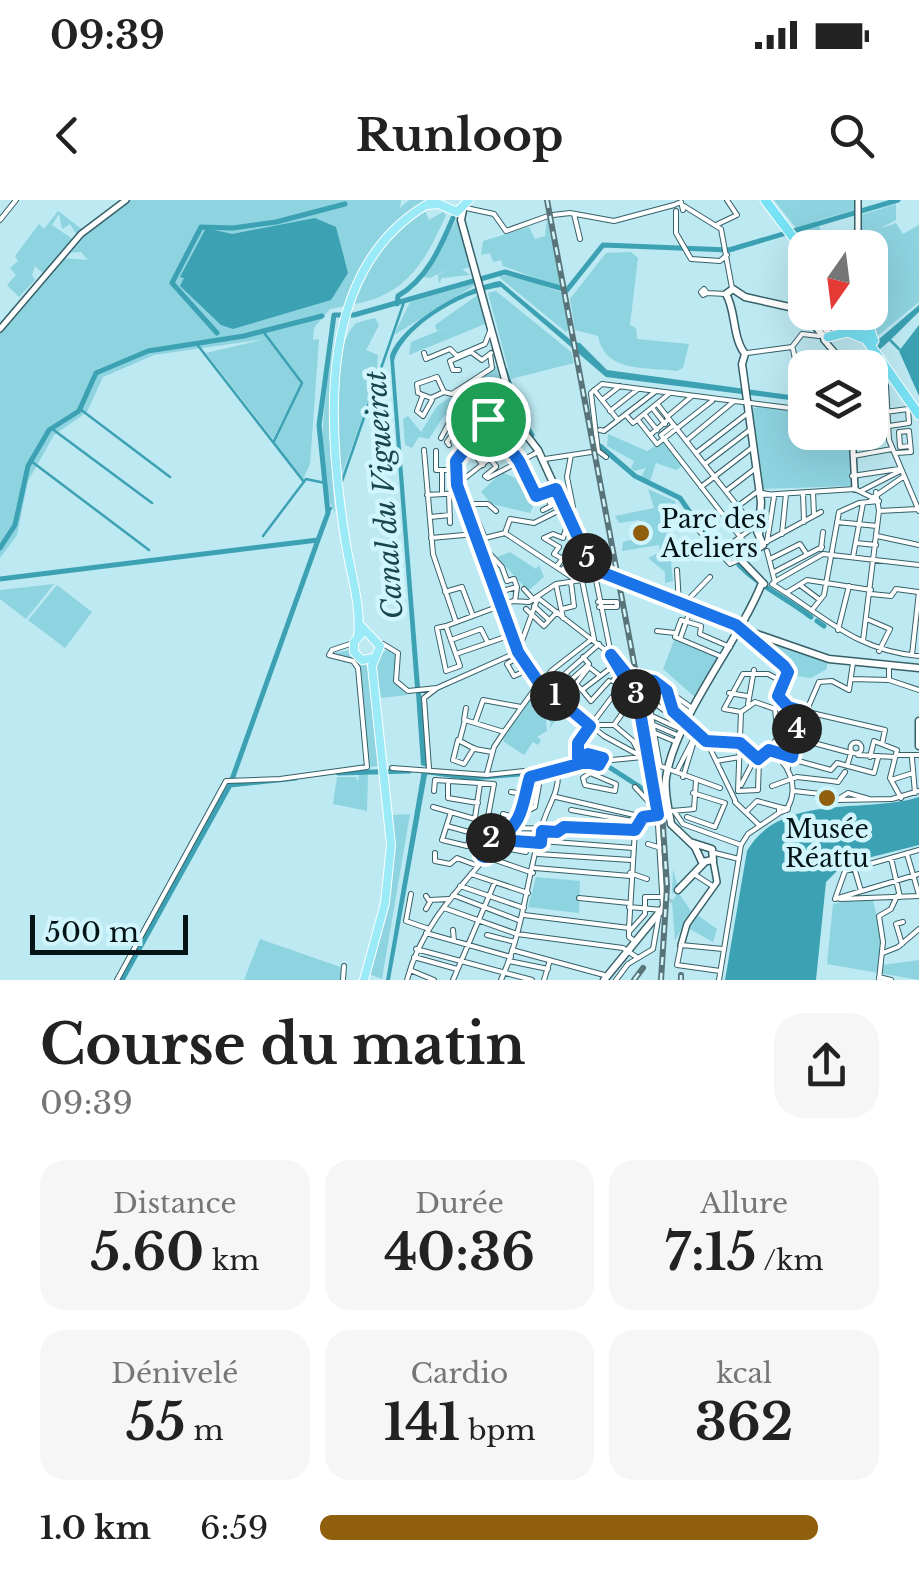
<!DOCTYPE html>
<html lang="fr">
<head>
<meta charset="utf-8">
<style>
	:root { --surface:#fff; --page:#f6f6f6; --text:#222; --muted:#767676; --accent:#905f0d }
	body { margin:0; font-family:"Libre Baskerville",serif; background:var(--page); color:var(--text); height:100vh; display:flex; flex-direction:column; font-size:38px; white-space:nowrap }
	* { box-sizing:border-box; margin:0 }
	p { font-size:32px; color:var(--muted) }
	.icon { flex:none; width:55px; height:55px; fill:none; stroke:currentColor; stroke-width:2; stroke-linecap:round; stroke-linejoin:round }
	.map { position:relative; height:780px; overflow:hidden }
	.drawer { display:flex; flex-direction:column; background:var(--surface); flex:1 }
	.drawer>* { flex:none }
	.needle { width:65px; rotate:194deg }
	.fabs { position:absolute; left:788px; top:30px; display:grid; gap:20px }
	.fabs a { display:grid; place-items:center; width:100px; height:100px; border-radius:20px; background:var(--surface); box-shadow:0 10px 40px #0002; font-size:50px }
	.scale { position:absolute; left:30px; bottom:25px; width:158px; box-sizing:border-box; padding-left:10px; border:5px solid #041316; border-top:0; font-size:28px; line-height:35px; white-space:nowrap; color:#041316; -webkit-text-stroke:8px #d1f5fc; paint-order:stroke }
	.pin { position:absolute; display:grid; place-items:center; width:85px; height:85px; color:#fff; margin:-42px; border:5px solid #fff; border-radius:50%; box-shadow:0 2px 10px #0007 }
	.km { position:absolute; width:50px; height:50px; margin:-25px; border-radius:50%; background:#222; color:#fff; font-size:28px; line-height:50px; text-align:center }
	.round { display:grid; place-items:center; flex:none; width:105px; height:105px; border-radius:30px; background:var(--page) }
	.overview { display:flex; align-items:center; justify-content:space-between; height:170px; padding:0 40px }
	h1 { font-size:55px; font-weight:700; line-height:75px }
	.figures { display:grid; grid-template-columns:repeat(3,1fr); gap:15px; height:170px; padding:10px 40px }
	.figures div { display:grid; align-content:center; border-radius:25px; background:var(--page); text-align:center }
	.figures b { font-size:50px; font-weight:700 }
	.figures small { font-size:28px; font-weight:400 }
	.figures p { font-size:28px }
	ul { padding:0 40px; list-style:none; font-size:32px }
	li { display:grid; grid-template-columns:160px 120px 1fr; align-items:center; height:75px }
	li i { height:25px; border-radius:12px; background:var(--accent) }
	.status { display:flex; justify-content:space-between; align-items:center; height:70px; padding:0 50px; background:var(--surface); direction:ltr }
	.status svg { height:28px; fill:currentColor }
	header { display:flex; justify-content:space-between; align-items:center; height:130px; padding:0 40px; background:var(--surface); font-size:45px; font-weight:700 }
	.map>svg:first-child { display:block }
</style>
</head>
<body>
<div class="status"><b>09:39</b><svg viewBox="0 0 49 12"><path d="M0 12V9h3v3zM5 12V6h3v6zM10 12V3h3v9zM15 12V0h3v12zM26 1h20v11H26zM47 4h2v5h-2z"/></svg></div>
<header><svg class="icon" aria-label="back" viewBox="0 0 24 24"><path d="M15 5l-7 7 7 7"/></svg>Runloop<svg class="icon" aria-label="search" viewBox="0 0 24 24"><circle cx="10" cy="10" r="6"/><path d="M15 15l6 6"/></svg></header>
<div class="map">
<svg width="919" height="780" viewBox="0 0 919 780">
	<rect width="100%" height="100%" fill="#bde9f2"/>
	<path fill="#8ed3e0" d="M127,0h274l-1,8 9,-8h21c-44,26 -65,60 -85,106l-15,3 -16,19 -1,12 6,-1 -9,125 -7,16 -29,-38 29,-59 -34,-45 32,45 -28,56 -67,-86 59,-14 -111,16 -51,22 -16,35 -33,23 -26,46 -11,54 -17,23v-226l63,-74 25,2 -7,-8 -13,1 10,-15z
		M774,0h81l-1,10 -38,11 15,26h-20z
		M896,4v16l-17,9 17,-6 7,11 16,-9v77l-44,36 -3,-23 10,-21 -5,-19 6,-11 -13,-6v-10l-9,-1 -1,-9 6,-4 -7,1 2,-20z
		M424,8l5,12 14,-8 3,3c-21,47 -40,80 -91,89 8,-42 38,-69 69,-96z
		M58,11l25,19 -6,6 -7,-12 -8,5 -3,-15 -7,11 22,15 -30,34 -9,-8 -3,9 3,5 -16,17 -12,-12 9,-10 -6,-7 8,-7 -3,-5 24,-32 5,5z
		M547,18l15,70 -59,-22 -2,-6 -8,2 -3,-9 -9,2 2,-14 46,-14 6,12 10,-3z
		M457,19l15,48 -10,2 8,6 -28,3 -3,6 -1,-9 13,-7 -21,10 -7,-1z
		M631,52l7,6 -8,67 6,3 1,11 52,5 -6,24 -6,3c-31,-4 -72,2 -79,-35l-23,-6 -5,-31 36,-46z
		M510,74l53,19 7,35 -4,4 -67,-55z
		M476,83l1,1 -83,51 16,-33z
		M496,91l75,61 3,11 -63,16 -23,-86z
		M479,94l6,30 -76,31 2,-13 42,-17 -16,6 -2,-6z
		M343,118l-14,112 6,83c-24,-41 -8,-145 4,-192z
		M375,118l4,7 -13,25 12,5 -2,25 -35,97c-5,-37 -13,-126 15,-154z
		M873,153l20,28 -16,3v10l7,1 -9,1 -5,-28h-15z
		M496,166l4,14 -57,37 -14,22 -10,-2 -7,11 -7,-3 -2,-26 5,-3 13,16 16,-26z
		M758,207l47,5v20l43,1 3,53 -89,3 -12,-80z
		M608,234l39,17 17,-10 18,25 -6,4 -20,-7 -6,18 -9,-4 5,-9 -11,3 -4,-3 3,-7 -27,-15z
		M502,272l13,6 18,29 -3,6 -38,-9 -11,-12z
		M648,289l27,12c3,15 -7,25 -4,42l-9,2 1,6h7l3,30 -8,2v-11l-17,-14 12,-6 -1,-7 -37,6 1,-9 19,-5 -3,-17 -20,3 -4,-7 39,-8z
		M479,337l10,2 -3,7 11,11 13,-5 26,17 3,-4 5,12 -16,14z
		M54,384l-28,35 -26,-20v-9z
		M57,385l35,27 -27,36 -37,-28z
		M675,438l45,20 -23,41 -34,-30z
		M757,438l70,24v7l-16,9 -21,-3 -3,-11z
		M389,449l7,7 -2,25 13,14 -26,3 -6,-31 6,-14z
		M350,450l19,18 13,98 -13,1 -10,-100 -29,-13z
		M534,494l6,4 -8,11 11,8 8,-10 10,6 -12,16 2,-7 -5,-3 1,12 -10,6 4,3 -3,5 -5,-3 -9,13 -20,-13 -1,-6z
		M359,575h9l-1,36 -34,-7 4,-27h19l2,5z
		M410,614l-28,165 -13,-5 20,-79 3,-80z
		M673,669l7,26 11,16 -16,30 -3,-40 5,-7 -2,-4 -3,4z
		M536,677l44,4 -1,32 -51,-6z
		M872,696l11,46 -1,23 37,-5v20l-92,-16 6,-60z
		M696,714l21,15 -4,13 -25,-14z
		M260,739l83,29 -2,12h-97z"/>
	<path fill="#3ba1b3" d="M315,18l21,9 12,46 -17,27 -98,29 -12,-4 -41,-39 4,-8 -4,-1 26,-49 26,6z
		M500,81l72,60 8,2 27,27 198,27v5l-199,-25 -105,-90c-35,4 -97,38 -107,74l26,326 -5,1 -25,-332c11,-33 77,-70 110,-75z
		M919,105v7c-18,16 -49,54 -74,56z
		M919,125v71l-20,-45z
		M416,493h5l6,74 -6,-2z
		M422,570l10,3 -5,2 -37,205h-4z
		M919,597v48l-75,19 -18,18 -10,98h-91l22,-129c34,-59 120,-37 172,-54z"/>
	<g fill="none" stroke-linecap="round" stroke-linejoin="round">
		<path stroke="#3ba1b3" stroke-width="2.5" d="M262,130l40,53 -28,58
			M887,137l12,12
			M196,143l108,139
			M80,209l90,68
			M51,228l101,75
			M31,261l118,89
			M341,284l63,-182
			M328,313l3,-5
			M263,336l43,-57 19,4"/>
		<path stroke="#3ba1b3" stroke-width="5" d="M397,104l1,-8c29,-17 42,-48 55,-78
			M217,133l-45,-50 29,-56 32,1 43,-6 69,-18
			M505,170l15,46 12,19
			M600,246l35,30 45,22 27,39 27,24
			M0,348l15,-23 13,-59 21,-36 30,-19 17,-38 52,-22 96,-15 78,-20
			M739,365c21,22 48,33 72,52
			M0,379l318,-39 10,-27 -9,-88 15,-110h20l151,-43 62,18 36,-45 126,5 169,-50
			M817,421l7,5
			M572,564l26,-4 42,27 14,17
			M429,572l42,6 71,-6
			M338,573l72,-2
			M230,585l66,-7
			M122,780l108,-195 88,-245"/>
		<path stroke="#a1c9d1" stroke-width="6" stroke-dasharray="6 3" stroke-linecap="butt" d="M663,708l8,-9"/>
		<defs>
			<path id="minor" d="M674,5l7,-3 2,8
				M684,6l37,23 11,59
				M466,8l28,6 12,17 42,-15
				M676,11v22l15,26 29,2 7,-6
				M574,14l6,25
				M553,15l17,-2 44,8 60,-16
				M0,20l16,-20
				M718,24l19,-9 -10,-15
				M799,61l6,33
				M704,89l3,4 -4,2 -2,-3z
				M707,93l19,1
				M792,147l10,-13 17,2
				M793,149l5,26 7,-1
				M424,153l2,6 24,-10 7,7 28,-12 5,-13
				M747,153l45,-6
				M817,168l21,-13
				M459,170h-6l-3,-9 21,-9 11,8 9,-7
				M886,186l3,54 30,71
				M594,190l24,30
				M444,192l-13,6 -13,-5 -1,-9 20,-7 7,15 8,2 40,-26 -2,-14
				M423,195l-6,16 6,5 9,-16
				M602,200l18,-14
				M510,202l-40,37 -15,31 63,182 24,34 62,50 44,24
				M491,204l16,-11
				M658,205l96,122 -22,16
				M653,209l12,15
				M610,211l28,-22
				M870,214l38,-5 1,14 -20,3
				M626,215l7,8 37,-30
				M645,215l12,15
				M667,217l25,-21
				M638,220l19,24 55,-43
				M674,225l-13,10 91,117
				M600,230l4,1 52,-40
				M870,232l18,-3
				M650,235l19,-16
				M852,235l15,-3
				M441,238l8,-15 16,-9
				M472,239l24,27
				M687,240l46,-38
				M449,245l-2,-3 20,-28 11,-5 41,52 16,35 21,-7
				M481,249l36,-26
				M424,250l9,104 23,68
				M436,251v19h19
				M598,251l-7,-58 11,-9 203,26
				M696,253l52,-40
				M896,253l15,-1 -2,-21 -10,1 1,15 10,-1
				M853,256l39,-7
				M458,257l14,-5 11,13
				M545,259l53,-8 8,6
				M705,264l46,-35
				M496,267l-11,9 3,2 50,-26
				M442,270v24
				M455,271l10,7 24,-19
				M852,276l47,-7
				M701,287l52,-40
				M726,291l30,-23
				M861,291l39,-20
				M813,292l1,24
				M803,293l1,29
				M449,294l1,29
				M427,295l33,-2
				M762,295l93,-6 24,12
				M461,296l6,1 18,41 20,-5
				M871,299l32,-22
				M469,304h19l8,7
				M738,306l19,-14 11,2
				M543,310l8,-4 -5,-13
				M879,311l39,-2
				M430,317l20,-2
				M691,322l39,42 11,-5
				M837,322l40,4
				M505,333l71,47
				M505,333l5,-14 24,4 30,-15
				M782,334l4,-40
				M877,336l42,9
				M431,338l44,-4
				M767,342l7,-45
				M764,343l57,-31
				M856,343l20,2
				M821,349l2,-17
				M767,351l8,31
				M484,354h6l12,13 5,14 7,-2 3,8
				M576,356l8,24
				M853,357l10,-54
				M563,359l-9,-5 5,-7 -15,-9 9,-4 10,4 10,-31 -6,-30 4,-22
				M770,359l30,-15 6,9
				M593,365l19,94 26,40 19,109 6,100
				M557,366l18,-24
				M567,366l15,14
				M562,370l14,-16 -1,-17
				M677,370l2,34
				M774,372l48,-25
				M582,380l12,59
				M774,382l49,-28 96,11
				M556,384l7,34
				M772,384c51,31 84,67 147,72
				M800,385l20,15
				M524,389l10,11
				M445,392l17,-5 11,29
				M498,392l19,-5 -2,14
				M786,393l21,-13 64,10
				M871,394l20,2 5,-7 22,3
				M538,398l71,55
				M598,402h19v5h-18
				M683,405l27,-28
				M534,406l15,14
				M526,409l18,17 13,-14
				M562,409l12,-3 -3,-24
				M812,410l12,-15 15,-83 20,-9 20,-2
				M869,420l21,9 -11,22
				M446,426l67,-25 16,1 27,-18 39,-6
				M446,426l14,40 -14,5 -9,-43z
				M838,430l11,-44
				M657,431l18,2
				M743,431l44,40
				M680,439l11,-31
				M451,440l30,-11 7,14
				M863,441l16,-130 -3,-19
				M383,444l15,9 -2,28 12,10 29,-3 81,-36
				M518,452l19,-52
				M456,454l55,-19
				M912,455l7,-63
				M720,456l-45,-19 6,-17 20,6 -1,8 30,13
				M583,457l6,7 -18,16 -6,-6 34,-30
				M515,459l8,13 -9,4 -7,-12 1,-1 13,-7
				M889,469v11
				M598,474l-9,-7 -13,17 6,6 34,-26
				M643,479l24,12 6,20 32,27 30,62
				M851,479l38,1 30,10
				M613,481l7,-10
				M652,483l-1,32 9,51 60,22
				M542,486l9,-15 41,-32
				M582,490l9,11 18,-20
				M668,491l24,17
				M729,493l18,3
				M778,496l12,12 95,22 -3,14
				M673,500l16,12
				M653,502l15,11
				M748,504l6,-34
				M626,505l-6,-5 12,-13
				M741,512l-17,-3 19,-35h25l13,7
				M806,512l13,-30 13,-1 17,9 4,-27
				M652,516l28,13
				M464,520l2,-12
				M594,521l18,-24
				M475,523l8,-23 38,7
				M590,525h24l19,16 8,15
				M614,525l22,-31
				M654,525l23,10
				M655,533l19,8
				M795,538l7,-27
				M460,539l5,-19 39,12 35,-49
				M850.5 548a5.5 5.5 0 1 1 11 0a5.5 5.5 0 1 1-11 0Z
				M475,549l-17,-9 -5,20 11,4 10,-16 1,1 17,3
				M769,550c20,13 30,36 19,57
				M858,555l37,2
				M896,555h23
				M870,557l4,-16 23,9 -7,28 11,20
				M578,558v-15l12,-17
				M912,558l3,35
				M759,559l19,-21 -3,-29 12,-38
				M791,559l40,11 6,-7 37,10 4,-15
				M716,561l24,-4
				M392,568l95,7 56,-6 45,-15 24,6 31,-3
				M429,568l-5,-70 13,-10
				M788,568l7,-30 56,15 -3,10
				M677,571l20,-39
				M487,573l7,-26 10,-15
				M590,573l26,11 -1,7 -30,-6 -2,-7z
				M530,577l58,-16 13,5
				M683,577l11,-36 46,2
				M891,580l22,-7
				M832,581l6,1 7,-10
				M448,584v14l30,5
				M741,585l14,-27
				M772,586l25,-9 35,4
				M635,587l22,24
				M434,591l1,-11 59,4 -13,71 52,18
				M738,591l3,-79 14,-10 20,7
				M738,591l20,-1 1,-30
				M794,591l36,4 7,5
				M511,592l13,2
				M556,597l87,20
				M837,600l55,-1 27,-8
				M837,600l11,-7 21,6
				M735,602l24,23
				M433,607l56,16
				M571,610l67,12
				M787,610l-8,3v-6l9,2
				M672,611l22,-2 2,-28
				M674,611l9,13 58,21
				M747,611l10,-10 22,6
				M451,612l-9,28 25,6 5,-13
				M503,614l15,4
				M521,614l14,-7 4,-22
				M687,617l28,10 10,-24 -32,-10
				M475,618l5,-34
				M447,626l51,14
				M509,628l126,2
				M500,638l133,10
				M648,644l13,4
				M494,646l32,6
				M435,653v8l15,3 7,-6 21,8
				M715,653l24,6
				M538,654l93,6
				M907,654l12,41
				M891,658l9,39
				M854,667l7,24
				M535,668l95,8
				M630,673l17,6
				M471,674l57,19
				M694,674l17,11
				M460,686l64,22
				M411,694l-5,27 23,8
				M453,695l65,25
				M579,698l50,5
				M835,699l10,-28 74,-21
				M835,699l84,-25
				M840,699l79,-3
				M430,700l19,-1
				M629,707l33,3
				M444,708l73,26 106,14 15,10
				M426,709l4,-7 -4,-6
				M524,715l105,13
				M453,730l1,11
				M629,732l16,-18v-17h18
				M426,733l85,24
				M487,735l28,7
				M636,742l-7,-5v-9l6,-98 8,-13 14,-2
				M902,744l-6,-20 7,-2
				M416,749l116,31
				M512,750l92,25
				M883,753l15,-6 21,-18
				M414,757l43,12
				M509,761l39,8
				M410,770l24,10
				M720,771l-43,-6 4,-20 42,4
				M879,777l12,3
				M117,780l109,-199 54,-2 87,-12 -9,-99 -5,-7 -24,-6 3,-5 21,-7
				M343,780l1,-14
				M407,780c17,-66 70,-107 109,-159 8,-11 10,-32 14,-45
				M453,780l42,-98
				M501,780c23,-50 26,-106 42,-157 6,-20 16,-30 15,-51
				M544,780l6,-20
				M616,780l12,-16 25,-15 6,-35
				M719,780l22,-135 7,-11 31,-21
				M879,780l4,-38 -4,-26 12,-7 6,-13"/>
			<path id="tertiary" d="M858,48v-48
				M0,129l81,-95 45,-34
				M824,140l24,28
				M852,232l3,57
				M681,745l6,-21 30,-42 -4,-22"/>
			<path id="secondary" d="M463,10l-2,10 56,203 21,27 49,107 30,24
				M870,61l5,9 -5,7
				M807,115l19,25 2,-8 -16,-20
				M757,331l6,14 -22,15 23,24
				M759,334l2,-32 -19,-138 3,-10c-13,-17 -9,-44 -19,-60l7,-5 12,8 67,15
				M626,384l116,42
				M745,430l84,29 90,9
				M919,521v25
				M690,642l22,7 1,11 -11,2 -7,-15 -24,-23c-2,-14 -7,-31 -5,-46 9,-60 72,-135 96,-195
				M678,690l26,-27
				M604,780l59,-72"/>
			<path id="primary" d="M429,5l10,-1 18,8 12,-12
				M361,426l19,20 -8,20 19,179 -6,58 -21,77
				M361,434l-7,8v10l8,8 12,-2
				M358,436c4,-30 -9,-68 -13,-98 -18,-114 -30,-275 90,-338"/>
			<path id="trunk" d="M765,0l40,53
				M847,112l72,103
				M828,137l20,-5 15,6
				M874,141c-13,-26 10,-39 0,-68"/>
		</defs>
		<use href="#minor" stroke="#376068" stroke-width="6"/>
		<use href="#tertiary" stroke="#376068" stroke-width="8"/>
		<use href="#secondary" stroke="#376068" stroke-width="9"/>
		<use href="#primary" stroke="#fff" stroke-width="10"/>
		<use href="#trunk" stroke="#fff" stroke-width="11"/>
		<use href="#minor" stroke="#fff" stroke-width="4"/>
		<use href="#tertiary" stroke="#fff" stroke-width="5"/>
		<use href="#secondary" stroke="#fff" stroke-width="6"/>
		<use href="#primary" stroke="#9aeaf8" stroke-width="8"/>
		<use href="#trunk" stroke="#78e3f6" stroke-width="9"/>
		<defs>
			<path id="rail" d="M547,0l115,612 5,74 -6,94
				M634,780l9,-12
				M681,780v-5"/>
		</defs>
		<use href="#rail" stroke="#587479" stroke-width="6"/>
		<use href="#rail" stroke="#d1f5fc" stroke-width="2.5" stroke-dasharray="8" stroke-linecap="butt"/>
		<defs>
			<path id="minor-bridge" d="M636,479h6"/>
			<path id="secondary-bridge" d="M617,381l9,3"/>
		</defs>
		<use href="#minor-bridge" stroke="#376068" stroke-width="6" stroke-linecap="butt"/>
		<use href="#secondary-bridge" stroke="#376068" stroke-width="9" stroke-linecap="butt"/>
		<use href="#minor-bridge" stroke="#fff" stroke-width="4"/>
		<use href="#secondary-bridge" stroke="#fff" stroke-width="6"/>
	</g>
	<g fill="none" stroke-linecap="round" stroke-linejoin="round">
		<defs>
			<path id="route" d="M488,219l-32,42 1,24 61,167 21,31 51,43 -12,17v15l10,-4 15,4 -4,7 -13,-3 -56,15c-4,12 -6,30 -12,41 -7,14 -23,27 -33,39l-3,-1 4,-20 17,4 38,3 1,-12 15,1 7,-5 71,3 8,-13 15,-2 -20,-115 -27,-45 17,21 26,5 13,10 6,20 33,30 34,2 18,16 11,-9 23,7 10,-46 -14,-4 -10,-11 10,-24 -4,-6 -48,-41 -135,-53 -14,-15 -31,-68 -20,7 -17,-35 -31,-42"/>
		</defs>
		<use href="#route" stroke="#fff" stroke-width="20"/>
		<use href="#route" stroke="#1a73e8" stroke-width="12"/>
	</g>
	<g fill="#905f0d" stroke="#d1f5fc" stroke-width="4">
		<circle cx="641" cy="333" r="10"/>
		<circle cx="827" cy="598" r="10"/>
	</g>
	<g text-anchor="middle" stroke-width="9" stroke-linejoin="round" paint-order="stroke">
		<g font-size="25" fill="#041316" stroke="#d1f5fc" text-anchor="start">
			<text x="661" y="328">Parc des<tspan x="661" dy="29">Ateliers</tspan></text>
			<text x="827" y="638" text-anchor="middle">Musée<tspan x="827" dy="29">Réattu</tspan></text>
		</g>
		<g font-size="28" font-style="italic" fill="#19464e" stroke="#d1f5fc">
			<text transform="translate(384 295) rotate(-94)" y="10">Canal du Vigueirat</text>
		</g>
	</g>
</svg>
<div class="fabs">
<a><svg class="needle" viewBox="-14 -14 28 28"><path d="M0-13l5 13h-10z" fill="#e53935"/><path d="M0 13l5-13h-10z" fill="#767676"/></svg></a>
<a><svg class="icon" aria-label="layers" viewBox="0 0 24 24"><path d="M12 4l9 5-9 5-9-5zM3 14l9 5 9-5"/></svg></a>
</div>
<div class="scale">500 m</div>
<div class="pin" style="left:488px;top:219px;background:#1e9e55"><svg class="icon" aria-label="arrive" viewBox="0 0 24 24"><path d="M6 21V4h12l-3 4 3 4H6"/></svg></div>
<b class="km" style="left:555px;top:496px">1</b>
<b class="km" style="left:491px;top:638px">2</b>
<b class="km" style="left:636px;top:494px">3</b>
<b class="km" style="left:797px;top:529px">4</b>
<b class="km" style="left:587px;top:358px">5</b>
</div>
<section class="drawer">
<div class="overview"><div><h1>Course du matin</h1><p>09:39</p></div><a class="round"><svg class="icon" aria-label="share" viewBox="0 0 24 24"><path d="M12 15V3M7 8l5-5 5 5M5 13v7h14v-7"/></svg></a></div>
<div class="figures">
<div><p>Distance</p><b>5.60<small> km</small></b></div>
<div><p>Durée</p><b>40:36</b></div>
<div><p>Allure</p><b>7:15<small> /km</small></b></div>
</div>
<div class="figures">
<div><p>Dénivelé</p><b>55<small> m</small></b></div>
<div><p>Cardio</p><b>141<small> bpm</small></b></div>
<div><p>kcal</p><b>362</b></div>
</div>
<ul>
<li><b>1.0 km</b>6:59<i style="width:89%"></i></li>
</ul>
</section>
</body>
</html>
